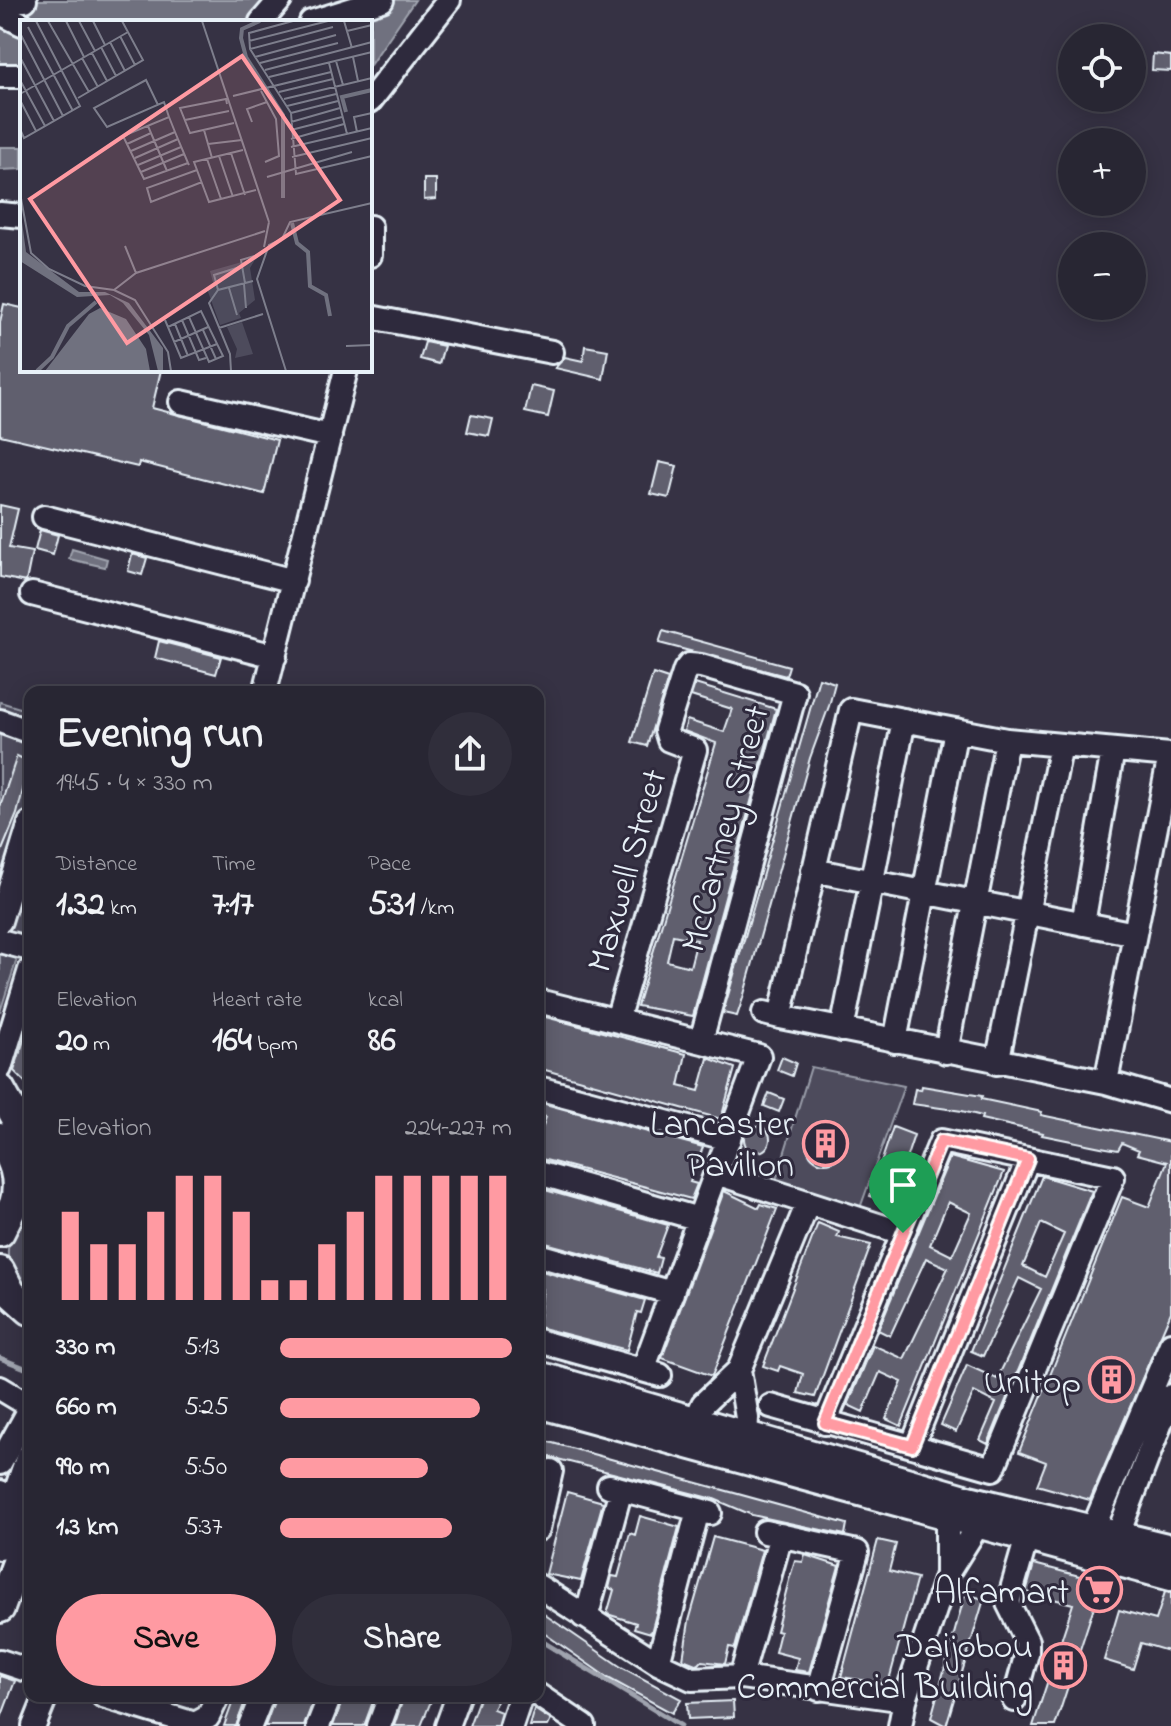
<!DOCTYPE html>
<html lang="en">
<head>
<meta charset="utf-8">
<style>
	:root { --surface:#282633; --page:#302e3b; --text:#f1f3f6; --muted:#a5a5ac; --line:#44434e; --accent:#ff9aa2 }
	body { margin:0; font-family:"Indie Flower",sans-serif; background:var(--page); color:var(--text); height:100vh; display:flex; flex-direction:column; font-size:30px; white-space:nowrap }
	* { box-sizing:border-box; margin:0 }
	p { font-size:26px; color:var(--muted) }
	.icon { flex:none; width:44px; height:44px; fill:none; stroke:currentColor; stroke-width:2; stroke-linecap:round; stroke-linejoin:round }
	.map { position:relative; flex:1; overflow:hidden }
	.side { position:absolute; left:24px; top:686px; width:520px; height:1016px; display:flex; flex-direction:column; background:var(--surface); border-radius:16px; box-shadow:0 4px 20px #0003,0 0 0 2px var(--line) }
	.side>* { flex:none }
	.buttons { position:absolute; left:1058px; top:24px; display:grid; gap:16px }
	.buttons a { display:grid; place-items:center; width:88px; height:88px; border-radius:50%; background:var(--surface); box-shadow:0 4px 20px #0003,0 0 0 2px var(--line); font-size:40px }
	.pin { position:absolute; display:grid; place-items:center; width:68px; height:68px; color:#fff; margin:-82px -34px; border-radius:50% 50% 50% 0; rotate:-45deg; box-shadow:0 0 8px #0007 }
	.pin .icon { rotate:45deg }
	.round { display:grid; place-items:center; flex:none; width:84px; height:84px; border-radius:42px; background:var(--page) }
	.overview { display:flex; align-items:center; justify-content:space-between; height:136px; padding:0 32px }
	h1 { font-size:44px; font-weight:800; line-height:60px }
	.figures { display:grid; grid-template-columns:repeat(3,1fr); gap:12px; height:136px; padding:8px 32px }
	.figures div { display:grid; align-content:center }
	.figures b { font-size:34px; font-weight:800 }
	.figures small { font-size:22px; font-weight:400 }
	.figures p { font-size:22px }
	.chart { height:224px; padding:16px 32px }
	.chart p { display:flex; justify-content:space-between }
	.chart svg { width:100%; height:144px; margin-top:8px; stroke:var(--accent); stroke-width:6 }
	.primary-button { display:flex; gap:16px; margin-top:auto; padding:16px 32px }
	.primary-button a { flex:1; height:92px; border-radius:48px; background:var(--accent); color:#111; font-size:32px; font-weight:800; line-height:92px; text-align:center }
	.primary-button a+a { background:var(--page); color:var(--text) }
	ul { padding:0 32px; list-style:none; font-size:26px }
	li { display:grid; grid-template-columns:128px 96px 1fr; align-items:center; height:60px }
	li i { height:20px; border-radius:10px; background:var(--accent) }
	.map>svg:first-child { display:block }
</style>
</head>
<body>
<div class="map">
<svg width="1171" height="1726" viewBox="0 0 1171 1726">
	<rect width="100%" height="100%" fill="#363244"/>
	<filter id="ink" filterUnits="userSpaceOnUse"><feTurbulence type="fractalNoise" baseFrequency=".0125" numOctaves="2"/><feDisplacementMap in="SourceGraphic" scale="16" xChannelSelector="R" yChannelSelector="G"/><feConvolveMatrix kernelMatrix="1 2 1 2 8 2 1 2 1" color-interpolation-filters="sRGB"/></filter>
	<g filter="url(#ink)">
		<path fill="#4d4b5c" stroke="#9a9eaa" stroke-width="2" d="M0,702l30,9v207l-30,94z
			M811,1067l93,19 -44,122 -84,-28z
			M30,1205v95c-29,-41 -30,-54 0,-95z"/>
		<path fill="#70717f" stroke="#a0a4af" stroke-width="2" d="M0,0h286l-20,22h-244v61h-22z
			M380,0h35l-45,65v-43h-3z
			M0,147h22v22l-22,1z
			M72,549l35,10 -2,8 -36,-8z"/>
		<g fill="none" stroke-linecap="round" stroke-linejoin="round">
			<path stroke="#a0a4af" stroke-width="5" d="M0,1358l30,12
				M538,1639l143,87"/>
		</g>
		<path fill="#605e6e" stroke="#e8f1f8" stroke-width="2" fill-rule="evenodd" d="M1153,54l18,2v15l-19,-1z
			M424,179h12v20l-12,1z
			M4,304l18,4v62h139l-9,38 125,32 -13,54 -125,-32 -1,5 -138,-32v-113z
			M425,342l19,4 -5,18 -19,-5z
			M585,346l23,4 -5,29 -48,-11 10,-11 18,4z
			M531,386l23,5 -6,26 -23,-5z
			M471,415l22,4 -4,17 -22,-4z
			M659,462l18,4 -8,32 -18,-4z
			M0,505l18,4 -9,39 23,4 -6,30 -26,-5z
			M40,530l18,5 -5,20 -18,-5z
			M132,554l15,4 -5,17 -14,-4z
			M663,631l126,35 -3,10 -127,-33z
			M159,641l62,16 -5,17 -61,-16z
			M653,674l15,5 -21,67 -15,-4z
			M819,678l16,5 -6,23 -19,52 -67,240 -6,18 -14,-3z
			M695,684l81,25 -83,307 -56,-10 79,-263 -32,-12 3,-11 37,12 8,-23 -41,-13zM673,935l24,5 -7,27 -23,-6z
			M17,756l13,6 -13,52 -17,41v-48z
			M538,1015l148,39 -7,32 20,5 9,-33 27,10 -14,51 -183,-51z
			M30,1021v66l-16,-16z
			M782,1057l14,6 -4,13 -15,-6z
			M922,1086l60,10 -1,3 61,13 -1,3 130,27v170l-81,188 -53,-15 9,-23 -27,-10 103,-255 27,10 18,-45 -30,-8 2,-4 -17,-7 -4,7 -17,-3 -59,-12 1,-2 -62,-14 1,-3 -20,-5 -50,-7 3,-15 6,1z
			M769,1093l15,6 -5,13 -15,-6z
			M538,1102l165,45 -13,35 7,2 -6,15 -153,-41v-18l8,-23 -8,-3z
			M744 1139a13 13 0 1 1 26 0a13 13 0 1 1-26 0Z
			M893,1127l21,8 -21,63 -6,-2 -2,6 -15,-6z
			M807 1145a18 18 0 1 1 36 0a18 18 0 1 1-36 0Z
			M950,1157l54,15 -103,254 -15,-7 16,-37 -22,-10 -17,40 -15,-7 25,-60 31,14 44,-91 -22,-10 -36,78 -12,-6zM948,1202l23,11 -19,43 -22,-11z
			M1042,1176l50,15 -104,253 -8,-4 16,-37 -22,-11 -18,40 -15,-7 26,-60 30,14 44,-90 -22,-11 -36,78 -12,-5zM1041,1223l23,11 -19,43 -22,-11z
			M538,1188l130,37 -12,32 5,1 -4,15 -119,-32z
			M724,1191l35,17 2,-4 16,5 -65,167 -50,-18z
			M818,1223l21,9 -2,5 34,8 -56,152 -17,-4 5,-19 -23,-8 -2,5 -15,-5z
			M538,1270l107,30 -4,13 -4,-1 -10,38 -89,-23 5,-38 -5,-1z
			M538,1439l309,85 -2,11 -93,-20 -38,-16 -176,-45z
			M567,1492l36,10 -22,79 -35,-7z
			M640,1516l39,11 -28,106 -17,-5 2,-5 -29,-9 7,-24 -5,-2 3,-12 6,1 12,-44 5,2z
			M713,1537l49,13 -27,98 -6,-1 -4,17 -23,-3 -4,4 -15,-6 6,-38z
			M878,1540l18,4 -7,27 28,7 -29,106 -47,-7z
			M805,1555l34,11 -30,106 -14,-2 3,-12 -23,-6 5,-20 -4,-1 13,-51 6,-19 8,1z
			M1034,1564l68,18 -47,144h-22l40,-122 -47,-12z
			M1165,1592l6,1v59l-30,-9 -8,26 -29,-9 15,-50 37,10z
			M965,1594l19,5 -38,127 -15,-8z
			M538,1610l83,57 60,32 -9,14 -64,-35 -70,-49z
			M0,1676l15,5 -14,37h-1z
			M235,1696h12l-11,30h-12z
			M276,1696h39l-11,30h-39z
			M344,1696h31l-11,30h-31z
			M404,1696h29l-12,30h-27z
			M480,1696h18l-5,13 8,3 -4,14h-28z
			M733,1701l1,16 -46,2 -1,-16z
			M534,1709l17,11 -3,6h-19z"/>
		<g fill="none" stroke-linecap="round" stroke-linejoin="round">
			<defs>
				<path id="minor" d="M0,0h25
					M0,13l22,11
					M261,22l19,-22
					M311,22l71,-22
					M0,76h22
					M370,101l79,-101
					M0,214l22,2
					M370,227v28
					M370,317l182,35
					M181,402l149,34
					M44,517l250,64
					M32,594l243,62
					M265,692l81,-322
					M0,721l30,11
					M813,870l322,64
					M0,921l30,-98
					M1083,924l30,-174
					M0,941l30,8
					M538,1001l221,55 -116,314
					M764,1013l16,4 326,65 64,-327 -163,-15 -156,-30 -71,307
					M617,1020l78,-270 -26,-10 -3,-10 19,-60 4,-5 12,1 94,27 -94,348
					M842,1030l62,-310
					M895,1041l61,-311
					M946,1052l61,-312
					M997,1063l64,-318
					M0,1068l30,-98
					M1106,1082l65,19
					M538,1088l191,51
					M538,1173l161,46
					M716,1173l187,60
					M538,1255l134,38
					M538,1341l122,34
					M739,1370l8,48 -1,18
					M0,1388l30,18
					M771,1406l222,63 120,-292 -172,-36 -116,282
					M695,1422l8,-18 36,-34 69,-167
					M912,1446l116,-287
					M0,1463l30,-54
					M609,1486l101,27
					M0,1492l30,14
					M947,1515v59
					M538,1529l13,-58
					M1092,1531l79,-187
					M765,1532l92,20 -38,137
					M1117,1537l54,-141
					M538,1586l120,77 34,16 49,-2 164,23
					M583,1616l6,-9 32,-118
					M0,1661l30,10
					M658,1663l40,-153
					M741,1677l40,-142
					M538,1695l46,31
					M103,1696l92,28 13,-7 10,-21
					M1014,1700l13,-47v-12l-19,-38 19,-66
					M34,1726l12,-30
					M250,1726l12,-30
					M318,1726l12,-30
					M379,1726l11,-30
					M447,1726l11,-30
					M511,1726l10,-30
					M900,1726l5,-26 42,-126 32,-51"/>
				<path id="major" d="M0,1089l30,54
					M0,1137c12,22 22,42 14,67
					M0,1232l14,-28 15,-13
					M0,1271l11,22 19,17
					M538,1376l427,123 206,50
					M538,1403l633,173
					M0,1545l30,-86
					M0,1608l30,-80"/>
			</defs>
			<use href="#minor" stroke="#e8f1f8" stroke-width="28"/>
			<use href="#major" stroke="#e8f1f8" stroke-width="34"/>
			<use href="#minor" stroke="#2f2a3d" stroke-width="22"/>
			<use href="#major" stroke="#2f2a3d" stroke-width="28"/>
		</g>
	</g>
	<g fill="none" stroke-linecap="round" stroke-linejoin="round" filter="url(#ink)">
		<defs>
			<path id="route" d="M941,1141l87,18 -116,287 -87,-23z"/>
		</defs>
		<use href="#route" stroke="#fff" stroke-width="16"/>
		<use href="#route" stroke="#ff9aa2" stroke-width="10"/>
	</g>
	<defs>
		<symbol id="building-ring" viewBox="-11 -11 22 22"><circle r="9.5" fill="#2f2a3d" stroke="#ff9aa2" stroke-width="1.5"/><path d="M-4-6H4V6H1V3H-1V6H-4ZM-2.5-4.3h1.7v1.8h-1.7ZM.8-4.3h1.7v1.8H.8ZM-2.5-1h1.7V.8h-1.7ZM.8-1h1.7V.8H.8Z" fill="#ff9aa2"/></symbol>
		<symbol id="supermarket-ring" viewBox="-11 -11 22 22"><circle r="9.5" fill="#2f2a3d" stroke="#ff9aa2" stroke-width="1.5"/><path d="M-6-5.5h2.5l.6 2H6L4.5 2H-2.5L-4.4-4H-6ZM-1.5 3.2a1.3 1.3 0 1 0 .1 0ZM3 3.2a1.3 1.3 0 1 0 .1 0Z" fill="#ff9aa2"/></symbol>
	</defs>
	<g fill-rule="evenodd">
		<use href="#building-ring" x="800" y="1118" width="51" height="51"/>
		<use href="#building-ring" x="1086" y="1354" width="51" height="51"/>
		<use href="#supermarket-ring" x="1074" y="1564" width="51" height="51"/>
		<use href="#building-ring" x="1038" y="1640" width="51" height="51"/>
	</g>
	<g text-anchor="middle" stroke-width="6" stroke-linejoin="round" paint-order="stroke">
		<g font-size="36" fill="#e8f1f8" stroke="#2f2a3d">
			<text transform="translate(723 828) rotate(-75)" y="13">McCartney Street</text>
			<text transform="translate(625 870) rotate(-74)" y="13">Maxwell Street</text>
		</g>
		<g font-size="36" fill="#e8f1f8" stroke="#2f2a3d" text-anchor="end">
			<text x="794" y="1135">Lancaster<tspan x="794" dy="41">Pavilion</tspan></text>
			<text x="1081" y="1393">Unitop</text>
			<text x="1069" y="1603">Alfamart</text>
			<text x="1033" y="1657">Daijobou<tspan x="1033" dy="41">Commercial Building</tspan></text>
		</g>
	</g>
	<g transform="translate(20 20)">
		<rect width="352" height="352" fill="#363244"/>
		<path d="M236,238l-6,10 5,32 -16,13 2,5 -21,7 -13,-36 7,-3 -4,-15zM222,302l11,32 -18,4 2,-9 -10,-22z" fill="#4d4b5c"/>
		<path d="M0,187l6,45 53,40h26l24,11 34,45v23h-5l-9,-36 -26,-32 -13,-8 -33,2 -57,-36zM80,288l26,11 20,30 4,22h-105l44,-57z" fill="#70717f"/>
		<path fill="none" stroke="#70717f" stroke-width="4" d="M240,1l-18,8 -1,9 5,19 37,58v83M326,92l-4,-15 30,-7M272,203l5,20 11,9 2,34 16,9 4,21M17,351l15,-14 16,-31 28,-24"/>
		<path fill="none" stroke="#7d7e8c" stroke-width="2" d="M28,1l41,71M46,1l18,36M59,1l16,30M73,1l12,24M182,1l67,201M273,1l-44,12 1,16 41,64 5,61 76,-18M324,1l8,27M8,7l45,84M327,11l25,-6M1,15l42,81M100,16l15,29M229,21l79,-20M90,22l15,29M81,27l15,29M230,29l83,-22M72,33l15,28M0,37l34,64M235,37l81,-22M333,37l5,24M62,38l16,29M316,41l7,24M240,43l78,-20M309,43l18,71M245,50l107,-28M249,57l103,-25M0,60l25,46M241,71l15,28 3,37 -14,6M259,72l54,-13M0,74l108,-62M213,76l98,-24M58,78l65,-38 -21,-39M264,79l88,-21M0,80l16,31M207,84l-1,-5 -46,9 10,25 44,-10M138,85l-12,-25 -52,28 13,19 57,-25 5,15M267,86l49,-12M271,93l47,-12M165,100l44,-9M232,102l-5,-13 20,-7M271,102l49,-14M128,106l19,45M0,109l4,9 56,-32 -44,-85M184,110l8,28M271,110l51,-13M337,112l-3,-15 18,-4M271,119l53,-15M107,124l24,-11M188,124l34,-4M271,127l81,-19M223,130l-49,12 15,40 47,-12M111,131l44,-19M211,133l14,42M199,136l14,41M272,137l80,-19M115,138l43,-19M187,139l14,40M168,143l-44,16 -21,-43 46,-19 6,15 13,31 1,2M118,145l43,-18M177,150l-50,18 4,14 51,-20M121,152l43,-18M247,157l85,-25M0,173l11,60 18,16 36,17 29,4 21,10 33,52 3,19M105,226l11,27M244,227l5,-25M225,263l-4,-23 20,-6M224,264l2,24M209,268l8,27M94,270l22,-17 129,-42M198,270l-4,-15 29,-9M145,300l16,38 36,-14M162,300l17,40 7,-2M155,304l13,32M148,307l33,-16 22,45 -14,6 -20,-45M199,308l44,-14M183,310l13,29M154,322l34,-15M326,326l26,-1M211,351l-1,-17 -21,-51 9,-13 35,-9M266,351l-29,-92 12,-34 13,-6 8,-17 82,-19"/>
		<path fill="#ff9aa2" fill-opacity="0.15" stroke="#ff9aa2" stroke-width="4" d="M222,36l98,144 -213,143 -97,-144z"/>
		<rect width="352" height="352" fill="none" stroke="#e8f1f8" stroke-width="4"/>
	</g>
</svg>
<div class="buttons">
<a><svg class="icon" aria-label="locate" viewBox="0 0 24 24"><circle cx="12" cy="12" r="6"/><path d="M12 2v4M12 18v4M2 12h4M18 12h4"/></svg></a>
<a>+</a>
<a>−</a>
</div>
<div class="pin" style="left:903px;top:1233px;background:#1e9e55"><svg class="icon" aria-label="arrive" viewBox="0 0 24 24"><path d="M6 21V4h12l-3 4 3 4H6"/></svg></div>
<section class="side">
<div class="overview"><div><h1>Evening run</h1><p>19:45 · 4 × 330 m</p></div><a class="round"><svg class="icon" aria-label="share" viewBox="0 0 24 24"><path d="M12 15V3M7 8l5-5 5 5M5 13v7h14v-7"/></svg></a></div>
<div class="figures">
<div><p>Distance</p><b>1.32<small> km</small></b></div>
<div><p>Time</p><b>7:17</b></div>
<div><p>Pace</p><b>5:31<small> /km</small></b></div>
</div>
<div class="figures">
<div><p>Elevation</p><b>20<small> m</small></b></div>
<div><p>Heart rate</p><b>164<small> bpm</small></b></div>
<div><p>kcal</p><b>86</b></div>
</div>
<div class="chart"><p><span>Elevation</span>224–227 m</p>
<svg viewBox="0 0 160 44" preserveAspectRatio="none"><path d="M5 44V17M15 44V27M25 44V27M35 44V17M45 44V6M55 44V6M65 44V17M75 44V38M85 44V38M95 44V27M105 44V17M115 44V6M125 44V6M135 44V6M145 44V6M155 44V6"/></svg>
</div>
<ul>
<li><b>330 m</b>5:13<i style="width:100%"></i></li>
<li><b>660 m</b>5:25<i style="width:86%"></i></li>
<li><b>990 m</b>5:50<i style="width:64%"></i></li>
<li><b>1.3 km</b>5:37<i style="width:74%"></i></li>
</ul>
<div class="primary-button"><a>Save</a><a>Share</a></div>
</section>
</div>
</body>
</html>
